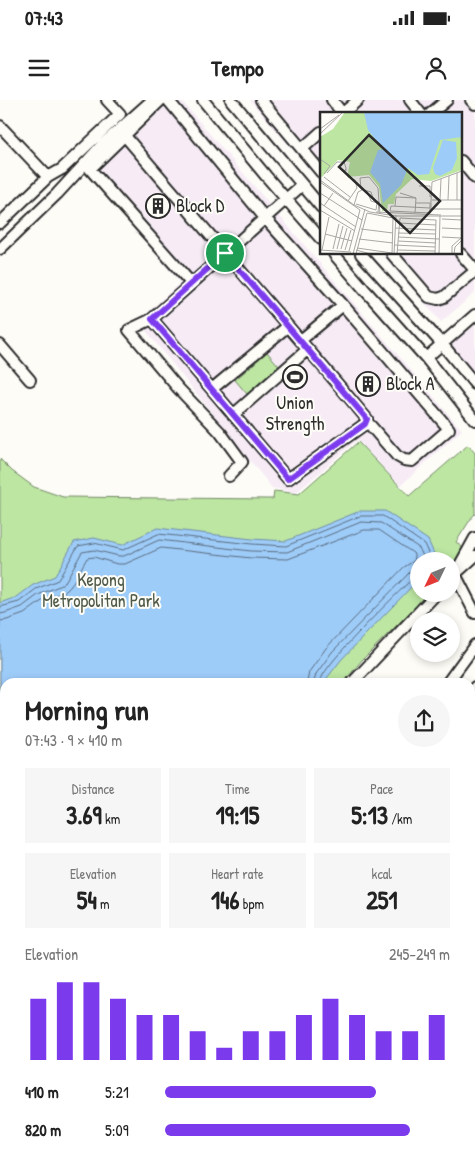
<!DOCTYPE html>
<html lang="en">
<head>
<meta charset="utf-8">
<style>
	:root { --surface:#fff; --page:#f6f6f6; --text:#222; --muted:#767676; --accent:#7c3aed }
	body { margin:0; font-family:"Patrick Hand",sans-serif; background:var(--page); color:var(--text); height:100vh; display:flex; flex-direction:column; font-size:19px; white-space:nowrap }
	* { box-sizing:border-box; margin:0 }
	p { font-size:16px; color:var(--muted) }
	.icon { flex:none; width:28px; height:28px; fill:none; stroke:currentColor; stroke-width:2; stroke-linecap:round; stroke-linejoin:round }
	.map { position:relative; flex:1; overflow:hidden }
	.drawer { position:absolute; left:0px; top:578px; width:475px; height:481px; display:flex; flex-direction:column; background:var(--surface); border-radius:15px 15px 0 0; box-shadow:0 2px 8px #0003 }
	.drawer>* { flex:none }
	.needle { width:32px; rotate:227deg }
	.buttons { position:absolute; left:410px; top:452px; display:grid; gap:10px }
	.buttons a { display:grid; place-items:center; width:50px; height:50px; border-radius:50%; background:var(--surface); box-shadow:0 2px 8px #0003; font-size:25px }
	.pin { position:absolute; display:grid; place-items:center; width:42px; height:42px; color:#fff; margin:-21px; border:2px solid #fff; border-radius:50%; box-shadow:0 1px 5px #0007 }
	.round { display:grid; place-items:center; flex:none; width:52px; height:52px; border-radius:26px; background:var(--page) }
	.head { display:flex; align-items:center; justify-content:space-between; height:85px; padding:0 25px }
	h1 { font-size:28px; font-weight:800; line-height:38px }
	.figures { display:grid; grid-template-columns:repeat(3,1fr); gap:8px; height:85px; padding:5px 25px }
	.figures div { display:grid; align-content:center; border-radius:0px; background:var(--page); text-align:center }
	.figures b { font-size:25px; font-weight:800 }
	.figures small { font-size:14px; font-weight:400 }
	.figures p { font-size:14px }
	.chart { height:140px; padding:10px 25px }
	.chart p { display:flex; justify-content:space-between }
	.chart svg { width:100%; height:90px; margin-top:5px; stroke:var(--accent); stroke-width:6 }
	ul { padding:0 25px; list-style:none; font-size:16px }
	li { display:grid; grid-template-columns:80px 60px 1fr; align-items:center; height:38px }
	li i { height:12px; border-radius:6px; background:var(--accent) }
	.status { display:flex; justify-content:space-between; align-items:center; height:35px; padding:0 25px; background:var(--surface); direction:ltr }
	.status svg { height:14px; fill:currentColor }
	header { display:flex; justify-content:space-between; align-items:center; height:65px; padding:0 25px; background:var(--surface); font-size:22px; font-weight:800 }
	.map>svg:first-child { display:block }
</style>
</head>
<body>
<div class="status"><b>07:43</b><svg viewBox="0 0 49 12"><path d="M0 12V9h3v3zM5 12V6h3v6zM10 12V3h3v9zM15 12V0h3v12zM26 1h20v11H26zM47 4h2v5h-2z"/></svg></div>
<header><svg class="icon" aria-label="menu" viewBox="0 0 24 24"><path d="M4 6h16M4 12h16M4 18h16"/></svg>Tempo<svg class="icon" aria-label="person" viewBox="0 0 24 24"><circle cx="12" cy="8" r="4"/><path d="M4 21q1-7 8-7t8 7"/></svg></header>
<div class="map">
<svg width="475" height="1058" viewBox="0 0 475 1058">
	<rect width="100%" height="100%" fill="#fdfcf7"/>
	<filter id="ink" filterUnits="userSpaceOnUse"><feTurbulence type="fractalNoise" baseFrequency=".02" numOctaves="2"/><feDisplacementMap in="SourceGraphic" scale="10" xChannelSelector="R" yChannelSelector="G"/><feConvolveMatrix kernelMatrix="1 2 1 2 8 2 1 2 1" color-interpolation-filters="sRGB"/></filter>
	<g filter="url(#ink)">
		<path fill="#f7ecf6" d="M158,0h23l281,330 -62,56 -43,-46 -61,53 -24,-5 -134,-167 42,-38 -96,-113z
			M250,0h225v193l-34,29 -59,-68h79v-140h-140v69z
			M475,221v55l-26,-33z"/>
		<path fill="#bce6a2" stroke="#748866" d="M267,252l12,14 -32,28 -12,-14z
			M358,342l51,54 59,-51 7,8v61l-3,3 -16,25 8,7 -13,21v-9h-32v33h9l-66,66 -18,22h-339v472h377l3,4h-385v-699l12,12 22,16 29,10 205,2h5l1,-8 25,3z
			M470,892l5,6v45l-5,6z"/>
		<path fill="#9eccf9" stroke="#708ca7" d="M360,411h25l43,29 7,16 -2,5h-14v18l-78,81 -17,22h-319v253l-2,3 2,4v62l-5,9v-410l17,-6 16,-12 22,-9 19,-34 20,-4 28,7 35,-17 95,11 34,2z"/>
		<g fill="none" stroke-linecap="round" stroke-linejoin="round">
			<path stroke="#596b7d" stroke-width="1" d="M0,507l19,-5 17,-13 22,-9 20,-34 16,-3 29,7 35,-16 94,10 34,2 74,-30h23l41,28 5,11 -1,6
				M0,514l5,-1 17,-6 16,-12 21,-9 6,-4 17,-30 12,-2 25,6h5l35,-16 92,11 36,1 74,-30 20,1 38,25 4,8 -1,5
				M0,521l7,-1 17,-6 18,-13 24,-10 5,-5 16,-28 7,-1 23,7h8l36,-16 90,10 37,1 76,-29h15l34,23 2,4 -1,4 -10,6 -78,81 -17,24 -2,10
				M314,582l2,-8 16,-22 77,-79 4,-3h6
				M320,582c2,-17 77,-88 93,-104l6,-2"/>
			<defs>
				<path id="minor" d="M161,0l-71,69 101,114
					M168,0l97,118 78,87 106,124 -37,32 -8,-1 -7,-4 -27,-31 -5,-1
					M203,0l63,76 55,63
					M231,0l90,107
					M261,0l60,72
					M332,0l11,14
					M410,0l11,14
					M471,0l4,4
					M342,14l16,-14
					M430,14l17,-14
					M0,26l48,51
					M125,36l211,246 31,37 -2,5
					M302,49l19,-17
					M461,61l14,17
					M302,85l-150,134 136,160 77,-55
					M0,123l48,-46 14,-8 58,-55 -13,-14
					M0,149l57,-55 46,-50 47,-42
					M334,154l30,35 62,69 49,62
					M361,154l81,90 33,40
					M392,154l37,43 9,2 6,-2 31,-26
					M461,154l14,16
					M152,219l-23,11 49,58 42,44 22,30 -13,14
					M301,240l42,-35
					M0,245l30,35
					M426,258l49,-43
					M212,289l76,-63
					M233,315l75,-66
					M475,438l-20,36 20,-18
					M451,478l4,-4 20,39
					M353,582l83,-88
					M448,582l27,-37
					M470,594l5,-7
					M470,686l1,4 4,3
					M470,707l5,5
					M470,734l5,-6
					M470,797l5,-6
					M470,875l5,9
					M393,1054l3,4"/>
			</defs>
			<use href="#minor" stroke="#2b2b2b" stroke-width="14"/>
			<use href="#minor" stroke="#fdfcf7" stroke-width="10"/>
		</g>
	</g>
	<g fill="none" stroke-linecap="round" stroke-linejoin="round" filter="url(#ink)">
		<defs>
			<path id="route" d="M225,153l142,166 -2,5 -77,55 -136,-160z"/>
		</defs>
		<use href="#route" stroke="#fff" stroke-width="10"/>
		<use href="#route" stroke="#7c3aed" stroke-width="6"/>
	</g>
	<defs>
		<symbol id="building-ring" viewBox="-11 -11 22 22"><circle r="9.5" fill="#fdfcf7" stroke="#2b2b2b" stroke-width="1.5"/><path d="M-4-6H4V6H1V3H-1V6H-4ZM-2.5-4.3h1.7v1.8h-1.7ZM.8-4.3h1.7v1.8H.8ZM-2.5-1h1.7V.8h-1.7ZM.8-1h1.7V.8H.8Z" fill="#2b2b2b"/></symbol>
		<symbol id="stadium-ring" viewBox="-11 -11 22 22"><circle r="9.5" fill="#fdfcf7" stroke="#2b2b2b" stroke-width="1.5"/><path d="M0-5a6.5 5 0 1 0 0 10a6.5 5 0 1 0 0-10ZM-3.5-1.8h7v3.6h-7Z" fill="#2b2b2b"/></symbol>
	</defs>
	<g fill-rule="evenodd">
		<use href="#building-ring" x="144" y="92" width="28" height="28"/>
		<use href="#stadium-ring" x="281" y="263" width="28" height="28"/>
		<use href="#building-ring" x="354" y="270" width="28" height="28"/>
	</g>
	<g text-anchor="middle" stroke-width="4" stroke-linejoin="round" paint-order="stroke">
		<g font-size="18" fill="#2b2b2b" stroke="#fdfcf7" text-anchor="start">
			<text x="176" y="112">Block D</text>
			<text x="386" y="290">Block A</text>
			<text x="295" y="309" text-anchor="middle">Union<tspan x="295" dy="21">Strength</tspan></text>
		</g>
		<g font-size="18" fill="#4f5a49" stroke="#fdfcf7">
			<text x="101" y="486">Kepong<tspan x="101" dy="21">Metropolitan Park</tspan></text>
		</g>
	</g>
	<g transform="translate(320 12)">
		<rect width="142" height="142" fill="#fdfcf7"/>
		<path d="M25,0h117v58l-31,11 -19,-2 -16,15 -2,10h-6l-1,7h-5l-3,-24 -10,-12 -22,2 3,-15 -12,-2 -16,17 -2,-1v-39l13,-8z" fill="#bce6a2"/>
		<path d="M44,0h98v25l-22,3 -11,34 -11,1 -10,-7 -7,17 -18,18 -3,-19 -10,-12 8,-22 5,-1 -15,-19zM123,28l13,2 1,16 -5,12 -12,6 -5,-2 -2,-6z" fill="#9eccf9"/>
		<path fill="none" stroke="#a9a8a5" stroke-width="1" d="M0,17l19,-14M0,22l23,-22M0,47l10,7 -6,8M142,59l-30,11 -1,19v8h31M7,61l10,-11h7l2,6v3h-2l2,-2M4,65l26,20M49,65l9,11 1,14 -5,-1 -3,-9 -10,-3 -1,-11zM0,68l34,25 16,7 26,4h66M0,70l40,28 -11,41M99,74h11v11M0,81l42,27M80,81l16,5M112,88h30M120,88l1,-21M128,88l1,-24M137,88v-27M28,89l9,-13 -2,-8 -7,-3M0,91l36,24M96,91h14v11M36,92l20,6 1,-7 -6,-2 -4,-10M34,93l4,-13 4,-2M4,94l9,-13M75,94l1,-9 20,1 -1,15M110,96l-39,-2 -1,5 40,2M0,98l35,21M56,100l65,3M58,100l1,-10 1,12M122,107l20,1M79,111l37,2M75,116l41,2M122,116l20,1M41,117l32,4M78,121l38,1M5,122l27,7M78,125l41,2M122,125l19,1M39,127l34,4M78,129l38,2M74,133l41,2M37,136l35,5M13,137l6,-25M17,137l6,-23M21,137l6,-21M0,138l31,2M2,138l7,-33M25,138l6,-20M36,138l15,4M77,138l38,1M33,142l12,-45M36,142l11,-41 26,5 -1,36M74,142l2,-39M77,142l3,-36 36,2 -1,34M119,142l1,-38M132,142v-8l10,-9M134,142l1,-7 7,-7"/>
		<path fill="#2b2b2b" fill-opacity="0.15" stroke="#2b2b2b" stroke-width="2.5" d="M49,23l71,66 -30,32 -71,-66z"/>
		<rect width="142" height="142" fill="none" stroke="#2b2b2b" stroke-width="2.5"/>
	</g>
</svg>
<div class="buttons">
<a><svg class="needle" viewBox="-14 -14 28 28"><path d="M0-13l5 13h-10z" fill="#e53935"/><path d="M0 13l5-13h-10z" fill="#767676"/></svg></a>
<a><svg class="icon" aria-label="layers" viewBox="0 0 24 24"><path d="M12 4l9 5-9 5-9-5zM3 14l9 5 9-5"/></svg></a>
</div>
<div class="pin" style="left:225px;top:153px;background:#1e9e55"><svg class="icon" aria-label="arrive" viewBox="0 0 24 24"><path d="M6 21V4h12l-3 4 3 4H6"/></svg></div>
<section class="drawer">
<div class="head"><div><h1>Morning run</h1><p>07:43 · 9 × 410 m</p></div><a class="round"><svg class="icon" aria-label="share" viewBox="0 0 24 24"><path d="M12 15V3M7 8l5-5 5 5M5 13v7h14v-7"/></svg></a></div>
<div class="figures">
<div><p>Distance</p><b>3.69<small> km</small></b></div>
<div><p>Time</p><b>19:15</b></div>
<div><p>Pace</p><b>5:13<small> /km</small></b></div>
</div>
<div class="figures">
<div><p>Elevation</p><b>54<small> m</small></b></div>
<div><p>Heart rate</p><b>146<small> bpm</small></b></div>
<div><p>kcal</p><b>251</b></div>
</div>
<div class="chart"><p><span>Elevation</span>245–249 m</p>
<svg viewBox="0 0 160 44" preserveAspectRatio="none"><path d="M5 44V14M15 44V6M25 44V6M35 44V14M45 44V22M55 44V22M65 44V30M75 44V38M85 44V30M95 44V30M105 44V22M115 44V14M125 44V22M135 44V30M145 44V30M155 44V22"/></svg>
</div>
<ul>
<li><b>410 m</b>5:21<i style="width:74%"></i></li>
<li><b>820 m</b>5:09<i style="width:86%"></i></li>
</ul>
</section>
</div>
</body>
</html>
